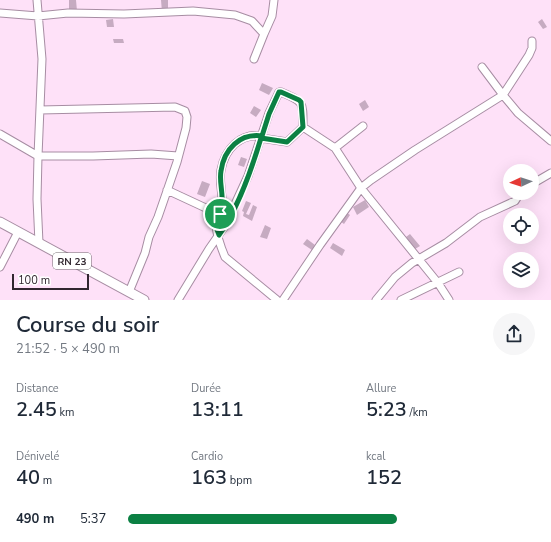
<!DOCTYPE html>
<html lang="fr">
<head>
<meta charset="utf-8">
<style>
	:root { --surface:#fff; --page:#f6f6f7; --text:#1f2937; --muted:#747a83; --accent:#0b8043 }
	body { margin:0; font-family:"Nunito Sans",sans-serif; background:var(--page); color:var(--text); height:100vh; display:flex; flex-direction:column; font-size:15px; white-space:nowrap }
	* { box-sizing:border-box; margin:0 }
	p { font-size:13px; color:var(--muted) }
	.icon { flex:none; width:22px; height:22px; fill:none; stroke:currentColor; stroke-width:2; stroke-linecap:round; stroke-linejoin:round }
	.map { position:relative; height:300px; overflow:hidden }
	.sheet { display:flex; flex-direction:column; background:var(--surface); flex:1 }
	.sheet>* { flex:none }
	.needle { width:26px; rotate:266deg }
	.buttons { position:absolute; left:503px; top:164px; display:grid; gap:8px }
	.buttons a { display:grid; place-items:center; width:36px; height:36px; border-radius:50%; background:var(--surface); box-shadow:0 4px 16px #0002; font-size:20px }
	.scale { position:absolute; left:12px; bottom:10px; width:77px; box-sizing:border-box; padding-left:4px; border:2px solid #31262f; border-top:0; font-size:11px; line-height:14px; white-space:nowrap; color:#31262f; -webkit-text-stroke:3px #fff; paint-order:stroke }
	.pin { position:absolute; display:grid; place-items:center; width:34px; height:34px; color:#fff; margin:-17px; border:2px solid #fff; border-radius:50%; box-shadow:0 1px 4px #0007 }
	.round { display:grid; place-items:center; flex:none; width:42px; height:42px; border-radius:21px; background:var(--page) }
	.summary { display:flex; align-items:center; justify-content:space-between; height:68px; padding:0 16px }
	h1 { font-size:22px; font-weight:600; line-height:30px }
	.metrics { display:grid; grid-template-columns:repeat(3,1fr); gap:6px; height:68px; padding:4px 16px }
	.metrics div { display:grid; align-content:center }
	.metrics b { font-size:20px; font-weight:600 }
	.metrics small { font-size:11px; font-weight:400 }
	.metrics p { font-size:11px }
	ul { padding:0 16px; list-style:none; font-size:13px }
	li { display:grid; grid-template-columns:64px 48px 1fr; align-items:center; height:30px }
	li i { height:10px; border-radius:5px; background:var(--accent) }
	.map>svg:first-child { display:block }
</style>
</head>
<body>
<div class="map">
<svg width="551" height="300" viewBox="0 0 551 300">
	<rect width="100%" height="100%" fill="#fee1f8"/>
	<path fill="#c6abc1" d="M69,0h7l1,11 -8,-1z
		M161,0h7v12h-6z
		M113,19l1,8h-7l-1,-7z
		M542,19l5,8 -4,2 -5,-7z
		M113,39h10l1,4h-10z
		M262,83l11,5 -4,7 -10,-5z
		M365,100l4,7 -6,4 -4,-7z
		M254,106l7,4 -5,7 -6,-4z
		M241,157l6,2 -3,8 -6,-2z
		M202,181l8,3 -5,13 -8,-3z
		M365,200l4,7 -12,8 -4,-8z
		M246,201l5,2 -5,11 3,1 4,-10 4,2 -5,14 -9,-5 1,-4 -2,-1z
		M346,212l4,3 -6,9 -4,-3z
		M265,225l6,3 -4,11 -7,-2z
		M410,234l10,12 -5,3 -9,-12z
		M307,239l8,6 -3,5 -9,-6z
		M333,243l12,7 -3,6 -12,-8z"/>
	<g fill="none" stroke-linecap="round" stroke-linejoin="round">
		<defs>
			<path id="minor" d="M37,0l5,59 -4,97 -1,43 2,44
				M0,13l38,3 30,-3 56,1 69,-3 42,4 17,6 12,13 8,-18 2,-16
				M254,59l10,-25
				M482,67l21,28 15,18 33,28
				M40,110l135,-3 10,4 2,6 -1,11 -9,34 -19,55 -9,20 -4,16 -16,39
				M303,127l32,21 26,40 77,95 11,17
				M0,134l38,22h55l58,-2 27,2
				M261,136c-21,-3 -36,13 -40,34 -2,10 1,20 1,31 0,7 -3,14 -5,21 -3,7 5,28 8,35l52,43
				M335,148l28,-22
				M532,184l19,-11
				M167,190l56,26
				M0,267l18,-35
				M178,300l31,-51 16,-23 23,-50 21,-63 10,-21h2c23,10 22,9 22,35l-16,15 -26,-4
				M283,300l37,-55 41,-57 10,-8 44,-30 88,-55 26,-40 3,-7v-7
				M376,300l19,-23 17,-14 34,-20 34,-26 35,-16 5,-8
				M401,300l58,-28"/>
			<path id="major" d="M0,222l144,78"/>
		</defs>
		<use href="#minor" stroke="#a78da3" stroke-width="9"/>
		<use href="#major" stroke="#a78da3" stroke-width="11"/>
		<use href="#minor" stroke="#fff" stroke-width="7"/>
		<use href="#major" stroke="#fff" stroke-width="9"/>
	</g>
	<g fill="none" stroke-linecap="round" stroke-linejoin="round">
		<defs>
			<path id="route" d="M279,92h2l18,8 2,2 2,25 -16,15 -26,-4c-9,30 -24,72 -42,97 -6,-12 2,-21 3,-33 1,-10 -3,-21 -1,-31 3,-22 19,-38 41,-35l7,-22z"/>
		</defs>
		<use href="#route" stroke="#fff" stroke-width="8"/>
		<use href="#route" stroke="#0b8043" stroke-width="5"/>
	</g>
	<g text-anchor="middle" stroke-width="3" stroke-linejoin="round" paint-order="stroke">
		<rect fill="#fff" stroke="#6f676d" stroke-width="1" x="53" y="253" width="38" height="16" rx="3"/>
		<g font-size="10" font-weight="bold" fill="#31262f">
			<text x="72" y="265">RN 23</text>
		</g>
	</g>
</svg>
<div class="buttons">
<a><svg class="needle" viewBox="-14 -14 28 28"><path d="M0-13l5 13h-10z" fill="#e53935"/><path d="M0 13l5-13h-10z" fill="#747a83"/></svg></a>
<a><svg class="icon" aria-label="locate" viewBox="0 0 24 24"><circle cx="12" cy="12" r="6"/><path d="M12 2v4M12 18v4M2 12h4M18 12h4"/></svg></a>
<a><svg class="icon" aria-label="layers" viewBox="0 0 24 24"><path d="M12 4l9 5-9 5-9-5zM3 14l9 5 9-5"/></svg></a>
</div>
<div class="scale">100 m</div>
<div class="pin" style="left:220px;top:214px;background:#1e9e55"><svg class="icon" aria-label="arrive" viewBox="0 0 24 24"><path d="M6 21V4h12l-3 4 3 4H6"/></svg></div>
</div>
<section class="sheet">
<div class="summary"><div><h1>Course du soir</h1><p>21:52 · 5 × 490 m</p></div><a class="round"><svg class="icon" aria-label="share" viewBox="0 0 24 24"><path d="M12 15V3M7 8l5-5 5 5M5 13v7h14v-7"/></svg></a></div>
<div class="metrics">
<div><p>Distance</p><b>2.45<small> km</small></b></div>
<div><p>Durée</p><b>13:11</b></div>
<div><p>Allure</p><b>5:23<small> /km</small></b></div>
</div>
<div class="metrics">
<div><p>Dénivelé</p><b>40<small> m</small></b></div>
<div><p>Cardio</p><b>163<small> bpm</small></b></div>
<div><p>kcal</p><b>152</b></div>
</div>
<ul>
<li><b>490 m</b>5:37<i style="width:66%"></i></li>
</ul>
</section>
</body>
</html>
